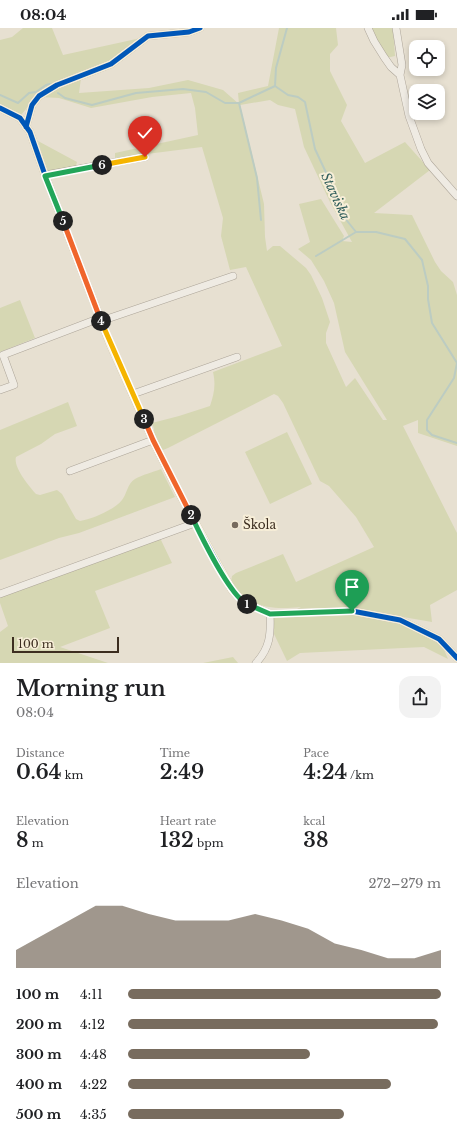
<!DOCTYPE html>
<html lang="en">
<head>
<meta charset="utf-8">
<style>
	:root { --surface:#fff; --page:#f2f2f2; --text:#202124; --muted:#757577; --accent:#786c5e }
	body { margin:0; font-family:"Libre Baskerville",serif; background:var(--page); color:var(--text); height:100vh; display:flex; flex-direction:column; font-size:15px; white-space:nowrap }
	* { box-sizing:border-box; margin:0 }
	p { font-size:13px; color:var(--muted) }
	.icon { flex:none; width:22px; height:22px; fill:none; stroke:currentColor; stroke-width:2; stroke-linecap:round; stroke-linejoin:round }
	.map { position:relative; height:635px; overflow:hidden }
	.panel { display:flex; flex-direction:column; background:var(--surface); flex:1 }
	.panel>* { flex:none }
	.fabs { position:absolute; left:409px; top:12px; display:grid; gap:8px }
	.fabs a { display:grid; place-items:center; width:36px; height:36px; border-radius:8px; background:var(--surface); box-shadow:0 2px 6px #0003; font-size:20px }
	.scale { position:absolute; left:12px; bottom:10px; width:107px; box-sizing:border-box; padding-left:4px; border:2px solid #3d2e20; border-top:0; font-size:11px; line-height:14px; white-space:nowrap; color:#3d2e20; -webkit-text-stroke:3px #f7eed8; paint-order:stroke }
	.pin { position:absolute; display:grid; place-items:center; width:34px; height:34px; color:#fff; margin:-41px -17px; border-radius:50% 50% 50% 0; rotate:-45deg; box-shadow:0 0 4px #0007 }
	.pin .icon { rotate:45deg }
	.km { position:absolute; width:20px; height:20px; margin:-10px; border-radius:50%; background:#222; color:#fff; font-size:11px; line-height:20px; text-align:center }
	.round { display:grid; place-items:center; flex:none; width:42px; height:42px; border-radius:12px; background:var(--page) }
	.headline { display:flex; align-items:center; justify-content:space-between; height:68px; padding:0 16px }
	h1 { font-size:22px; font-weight:600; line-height:30px }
	.stats { display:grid; grid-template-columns:repeat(3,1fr); gap:6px; height:68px; padding:4px 16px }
	.stats div { display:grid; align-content:center }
	.stats b { font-size:20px; font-weight:600 }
	.stats small { font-size:11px; font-weight:400 }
	.stats p { font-size:11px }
	.chart { height:112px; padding:8px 16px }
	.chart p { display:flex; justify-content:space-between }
	.chart svg { width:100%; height:72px; margin-top:4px; fill:var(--accent); opacity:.7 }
	ul { padding:0 16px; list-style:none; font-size:13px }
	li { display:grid; grid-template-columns:64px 48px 1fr; align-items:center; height:30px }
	li i { height:10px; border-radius:5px; background:var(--accent) }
	.status { display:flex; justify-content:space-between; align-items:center; height:28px; padding:0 20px; background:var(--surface); direction:ltr }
	.status svg { height:11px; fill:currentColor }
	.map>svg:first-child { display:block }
</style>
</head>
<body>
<div class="status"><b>08:04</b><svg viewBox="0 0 49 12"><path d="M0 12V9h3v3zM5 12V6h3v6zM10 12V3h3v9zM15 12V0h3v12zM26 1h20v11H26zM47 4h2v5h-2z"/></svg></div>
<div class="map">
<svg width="457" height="635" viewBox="0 0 457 635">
	<rect width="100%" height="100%" fill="#e7e0d1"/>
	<path fill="#d6d7b3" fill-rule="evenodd" d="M23,0h29l11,27 78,-17 -17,15 -43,25 -2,15 70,-5 39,-8 35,10 16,14 -1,-11 30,-7 11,-58h57l2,17 -8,9v17l17,34 -6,16 24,42 40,-21 25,28 -56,43 38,2 23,47 6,9 12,11 4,13v151l-39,-13v-13l-15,6 54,107v57l-27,15 2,17 -29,-5 40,30 5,12 -24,-12 -124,6 -13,8 -13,-27 -1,-16 13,-3 15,-8c-30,3 -52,1 -70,-25l1,-6 4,-3 47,-19 13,28 78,-35 -18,-30 -27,-31 -9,-5 -37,-78 -5,-7 -4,-2 -106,54 -5,2 -3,-2 -7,-16 1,-3 -2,-6 27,-7 31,-10c4,-12 6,-21 3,-34l69,-26 -36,-79 -16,3 -9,-34 2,-18 -21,-71 -87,11v-5l83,-18 -3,-27 -4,-15 -39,4 -61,11 -32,-10 -19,-1 -9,6 -10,12 -21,-10v-65l12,-3zM270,72l8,5 17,4 9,38 26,55 22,40 -10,-1 2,-5 -23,-37 -22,5 11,38 -12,7 13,11 13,21 10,22 11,49 42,68h-4l-28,-42 -9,9 -20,-44v-10l4,-11 -8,-24 -11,-23 -5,-7 -26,-22h-7l-6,5 -2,-14 -1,-33 -24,-99z
		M370,0h23l2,28 -9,2z
		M38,113l39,21 -1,4 -29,6z
		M20,272l15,38 -35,14v-44z
		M68,374l9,24 -22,8 -14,10 -25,13c-3,10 13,29 20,37l4,1 17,-5 5,4 14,25 4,2c12,-2 34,-11 42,-21 5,-6 5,-16 13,-21 7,-4 18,-7 26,-10l14,28 -96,36 -20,5 -59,22v-130z
		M287,404l25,52 -42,20 -25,-52z
		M160,510l12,25 -77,28 15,37 -50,19 48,16h-108v-31l8,-6 -8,-23v-6z
		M233,629l5,6h-35z"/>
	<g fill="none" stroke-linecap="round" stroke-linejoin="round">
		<path stroke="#bcccc2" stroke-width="2" d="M287,0l-11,40 -1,18 13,9 10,2 7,5 10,47 22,47 7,21 12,15h20l29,7 17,21 6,26v13l4,24 25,40 -3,15 -27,42v10l5,5 25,8
			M58,65l7,5 27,7 44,-12 47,-4 23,3 19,11h14l36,-17
			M0,67l18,8 11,-10 7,-1 10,-7 4,-1
			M239,75l18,75 4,42
			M316,228l40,-24"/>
		<defs>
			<path id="street" d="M368,0l6,13 10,16 7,10 9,8 9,41 12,33 7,14 29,33
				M396,0l6,37 -2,10
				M0,80l20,10 10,14 15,43 65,169 43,96 23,47 56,103 12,12 26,12 82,-3 48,9 39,19 18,19
				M26,99l6,-22 7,-9 18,-11 54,-21 37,-28 41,-4 11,-4
				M45,147l100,-18
				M101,293l132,-45
				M0,362l14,-5 -11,-30 97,-37
				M133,366l104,-37
				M70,443l83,-31
				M0,566l195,-71
				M256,635c14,-15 15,-29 14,-49"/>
		</defs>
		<use href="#street" stroke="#ada599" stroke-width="8"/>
		<use href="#street" stroke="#efebe3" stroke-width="7"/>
		<defs>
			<path id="cycleway" d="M0,80l20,10 10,14 15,43 65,169 43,96 23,47 56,103 12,12 26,12 82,-3 48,9 39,19 18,19
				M26,99l6,-22 7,-9 18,-11 54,-21 37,-28 41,-4 11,-4"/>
		</defs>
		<use href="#cycleway" stroke="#f7eed8" stroke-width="8"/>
		<use href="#cycleway" stroke="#0057b8" stroke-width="5"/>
	</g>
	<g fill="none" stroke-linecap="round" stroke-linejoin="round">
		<defs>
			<path id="split-1" d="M247,576l23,10 82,-3"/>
			<path id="split-2" d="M191,487c9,19 39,81 56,89"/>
			<path id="split-3" d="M144,391l9,21 38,75"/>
			<path id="split-4" d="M101,293l43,98"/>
			<path id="split-5" d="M63,193l38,100"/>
			<path id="split-6" d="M63,193l-18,-45 57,-11"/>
			<path id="split-7" d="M102,137l43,-8"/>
		</defs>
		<use href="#split-1" stroke="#fff" stroke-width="8"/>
		<use href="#split-2" stroke="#fff" stroke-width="8"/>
		<use href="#split-3" stroke="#fff" stroke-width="8"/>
		<use href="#split-4" stroke="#fff" stroke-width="8"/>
		<use href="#split-5" stroke="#fff" stroke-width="8"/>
		<use href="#split-6" stroke="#fff" stroke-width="8"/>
		<use href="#split-7" stroke="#fff" stroke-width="8"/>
		<use href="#split-1" stroke="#22a559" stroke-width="5"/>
		<use href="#split-2" stroke="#22a559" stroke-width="5"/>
		<use href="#split-3" stroke="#f0652b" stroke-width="5"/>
		<use href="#split-4" stroke="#f5b400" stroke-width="5"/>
		<use href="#split-5" stroke="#f0652b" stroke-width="5"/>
		<use href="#split-6" stroke="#22a559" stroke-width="5"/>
		<use href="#split-7" stroke="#f5b400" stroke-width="5"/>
	</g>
	<circle fill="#786c5e" stroke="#f7eed8" stroke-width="1.5" cx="235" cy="497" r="4"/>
	<g text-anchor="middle" stroke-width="4" stroke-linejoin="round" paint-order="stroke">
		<g font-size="12" fill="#3d2e20" stroke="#f7eed8" text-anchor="start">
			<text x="243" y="501">Škola</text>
		</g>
		<g font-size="13" font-style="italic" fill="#2f5d5a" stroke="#f7eed8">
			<text transform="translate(336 168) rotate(65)" y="5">Staviska</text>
		</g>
	</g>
</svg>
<div class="fabs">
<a><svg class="icon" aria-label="locate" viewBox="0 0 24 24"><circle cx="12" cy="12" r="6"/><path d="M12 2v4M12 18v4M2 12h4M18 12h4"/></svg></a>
<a><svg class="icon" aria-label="layers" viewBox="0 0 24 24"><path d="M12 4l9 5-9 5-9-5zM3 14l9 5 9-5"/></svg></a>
</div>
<div class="scale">100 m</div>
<div class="pin" style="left:352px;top:583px;background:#1e9e55"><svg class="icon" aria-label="arrive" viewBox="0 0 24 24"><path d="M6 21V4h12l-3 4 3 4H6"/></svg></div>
<div class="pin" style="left:145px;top:129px;background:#d93025"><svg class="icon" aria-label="check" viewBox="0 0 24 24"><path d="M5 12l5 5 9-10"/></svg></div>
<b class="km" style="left:247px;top:576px">1</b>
<b class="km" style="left:191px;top:487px">2</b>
<b class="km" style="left:144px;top:391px">3</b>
<b class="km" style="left:101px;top:293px">4</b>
<b class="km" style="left:63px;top:193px">5</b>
<b class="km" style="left:102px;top:137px">6</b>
</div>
<section class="panel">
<div class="headline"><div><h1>Morning run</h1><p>08:04</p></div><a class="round"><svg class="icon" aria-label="share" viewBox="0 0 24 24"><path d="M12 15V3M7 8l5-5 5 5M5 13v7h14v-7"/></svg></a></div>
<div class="stats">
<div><p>Distance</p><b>0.64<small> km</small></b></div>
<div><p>Time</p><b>2:49</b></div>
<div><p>Pace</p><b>4:24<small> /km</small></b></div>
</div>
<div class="stats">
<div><p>Elevation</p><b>8<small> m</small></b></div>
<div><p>Heart rate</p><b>132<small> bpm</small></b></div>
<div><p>kcal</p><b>38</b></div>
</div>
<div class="chart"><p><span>Elevation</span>272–279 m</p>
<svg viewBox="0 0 160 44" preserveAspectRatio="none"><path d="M0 44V33L10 24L20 15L30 6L40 6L50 11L60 15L70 15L80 15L90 11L100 15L110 20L120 29L130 33L140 38L150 38L160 33V44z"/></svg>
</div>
<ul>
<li><b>100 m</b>4:11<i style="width:100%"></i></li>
<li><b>200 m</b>4:12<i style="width:99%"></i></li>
<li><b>300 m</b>4:48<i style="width:58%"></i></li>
<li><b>400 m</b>4:22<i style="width:84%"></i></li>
<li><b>500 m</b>4:35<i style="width:69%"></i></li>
</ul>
</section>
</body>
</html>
